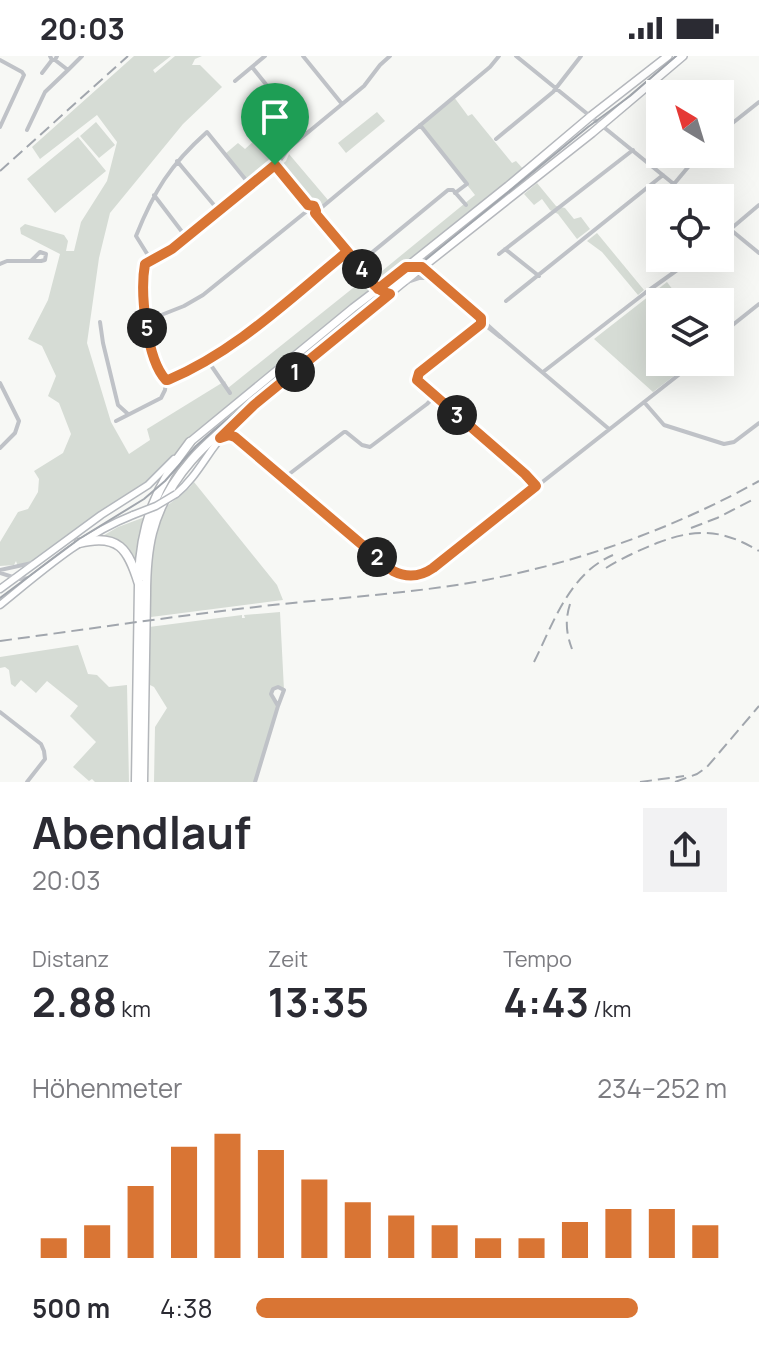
<!DOCTYPE html>
<html lang="de">
<head>
<meta charset="utf-8">
<style>
	:root { --surface:#fff; --page:#f2f2f3; --text:#2b2b33; --muted:#7c7c81; --accent:#d97534 }
	body { margin:0; font-family:Manrope,sans-serif; background:var(--page); color:var(--text); height:100vh; display:flex; flex-direction:column; font-size:30px; white-space:nowrap }
	* { box-sizing:border-box; margin:0 }
	p { font-size:26px; color:var(--muted) }
	.icon { flex:none; width:44px; height:44px; fill:none; stroke:currentColor; stroke-width:2; stroke-linecap:round; stroke-linejoin:round }
	.map { position:relative; height:726px; overflow:hidden }
	.drawer { display:flex; flex-direction:column; background:var(--surface); flex:1 }
	.drawer>* { flex:none }
	.needle { width:52px; rotate:322deg }
	.fabs { position:absolute; left:646px; top:24px; display:grid; gap:16px }
	.fabs a { display:grid; place-items:center; width:88px; height:88px; border-radius:0px; background:var(--surface); box-shadow:0 8px 32px #0002; font-size:40px }
	.pin { position:absolute; display:grid; place-items:center; width:68px; height:68px; color:#fff; margin:-82px -34px; border-radius:50% 50% 50% 0; rotate:-45deg; box-shadow:0 0 8px #0007 }
	.pin .icon { rotate:45deg }
	.km { position:absolute; width:40px; height:40px; margin:-20px; border-radius:50%; background:#222; color:#fff; font-size:22px; line-height:40px; text-align:center }
	.round { display:grid; place-items:center; flex:none; width:84px; height:84px; border-radius:0px; background:var(--page) }
	.summary { display:flex; align-items:center; justify-content:space-between; height:136px; padding:0 32px }
	h1 { font-size:44px; font-weight:700; line-height:60px }
	.stats { display:grid; grid-template-columns:repeat(3,1fr); gap:12px; height:136px; padding:8px 32px }
	.stats div { display:grid; align-content:center }
	.stats b { font-size:40px; font-weight:700 }
	.stats small { font-size:22px; font-weight:400 }
	.stats p { font-size:22px }
	.chart { height:224px; padding:16px 32px }
	.chart p { display:flex; justify-content:space-between }
	.chart svg { width:100%; height:144px; margin-top:8px; stroke:var(--accent); stroke-width:6 }
	ul { padding:0 32px; list-style:none; font-size:26px }
	li { display:grid; grid-template-columns:128px 96px 1fr; align-items:center; height:60px }
	li i { height:20px; border-radius:10px; background:var(--accent) }
	.status { display:flex; justify-content:space-between; align-items:center; height:56px; padding:0 40px; background:var(--surface); direction:ltr }
	.status svg { height:22px; fill:currentColor }
	.map>svg:first-child { display:block }
</style>
</head>
<body>
<div class="status"><b>20:03</b><svg viewBox="0 0 49 12"><path d="M0 12V9h3v3zM5 12V6h3v6zM10 12V3h3v9zM15 12V0h3v12zM26 1h20v11H26zM47 4h2v5h-2z"/></svg></div>
<div class="map">
<svg width="759" height="726" viewBox="0 0 759 726">
	<rect width="100%" height="100%" fill="#f7f8f5"/>
	<path fill="#d6dcd5" d="M134,0h37l-18,14 2,3 20,-17h27l-7,3 -3,6h8l22,22 -39,37 -73,89 -11,45 -12,85 24,79 18,32 21,-14 -3,-11 78,-48 3,7 140,-112 3,4 104,-85 -55,-70 34,-28 14,19 4,-2 40,49 4,-2 9,10 -99,83 -217,170 -43,45 -125,90 -23,8 -2,-6 -2,4 -14,1v-24l18,-30 10,-3 10,-17 1,-13 -5,-8 29,-18 8,-19 -12,-31 -11,-7 8,-20 -14,-30 -14,-7 20,-39 12,-46 -39,-20 -1,-6 5,-4 39,11 4,6 -2,10h8l7,-29 26,-41 10,-39 -20,-27 -57,44 -8,-12z
		M377,56l8,9 -39,32 -8,-10z
		M96,66l19,23 -16,13 -19,-22z
		M78,81l28,34 -51,42 -28,-34z
		M256,83l21,19v3l-26,22 -3,-1 -23,-28 13,-11 7,6z
		M289,98l39,46 -11,9 -9,-4 -30,-37 8,-7z
		M537,127l19,23 9,2 9,11 7,-2 9,12 -13,10 -19,-25 -8,-4 -8,-11 -8,6 -10,-11z
		M597,177l47,57 -6,5 -36,-43 -15,-11z
		M667,226l15,20h-22v60h32l-39,30 -59,-53z
		M194,426l83,103 6,15 -132,17c-1,-27 -5,-90 15,-110 10,-9 19,-13 28,-25z
		M145,461l-7,30 -1,21 -6,-13 -30,-18 17,-10z
		M280,556l4,78 -6,-3 -7,7 7,12 -23,76h-101l1,-55 12,-19 -13,-21 -6,-3 1,-57 93,-12v3h3l-1,-3z
		M78,589l10,29 9,1 12,12 18,-2 2,97h-34l-3,-3 -3,2 -16,-14 23,-25 -26,-26 8,-10 -31,-25 -11,12 -15,-13 -6,7 -4,-3 -2,-14 -4,-3 -5,1v-11z"/>
	<g fill="none" stroke-linecap="round" stroke-linejoin="round">
		<defs>
			<path id="secondary" d="M176,438c21,-17 32,-43 50,-62
				M0,533l101,-74 47,-30 26,-26
				M0,549c42,-34 82,-70 133,-90"/>
			<path id="primary" d="M254,349l147,-121 191,-151 91,-77
				M190,386l163,-134 46,-35 109,-87 83,-70 77,-60"/>
			<path id="trunk" d="M79,487c40,-10 49,6 60,41l-3,198
				M139,521c2,-54 18,-93 51,-135
				M143,726l3,-187c0,-20 1,-42 6,-62 15,-58 56,-93 102,-128"/>
		</defs>
		<use href="#secondary" stroke="#b4b8bd" stroke-width="9"/>
		<use href="#primary" stroke="#b5b8bd" stroke-width="10"/>
		<use href="#trunk" stroke="#b3b6ba" stroke-width="11"/>
		<path stroke="#bfc2c7" stroke-width="4" d="M50,0l2,4h3l2,-4
			M303,0l39,48
			M516,0l175,142
			M0,4l22,12 2,3 -24,52
			M55,4l13,10 14,-14
			M252,11l54,67
			M42,17l10,-13
			M235,25l30,-25
			M420,69l47,59 -12,9
			M27,74l18,-38 23,-22
			M720,77l39,-31
			M496,83l57,-47 28,-36
			M177,105l42,50
			M275,109l33,40 -1,6 3,3 5,-1 63,76 10,4
			M674,128l25,-30
			M154,139l32,42
			M315,157l175,-146 9,-11
			M720,165l39,32
			M720,182l39,-33
			M505,193l34,27
			M499,198l134,-104
			M423,201l-4,13 7,8 74,59
			M151,204l-15,-24c18,-45 34,-71 71,-104l43,53
			M0,208l7,-3h34l4,-1 1,-6 -6,-2 -9,9
			M358,208l90,-74h5l13,15
			M408,211l10,-1 8,4 76,68 107,91
			M407,226l12,-4h6
			M506,245l157,-126
			M146,265l38,-15 19,-11 104,-84
			M100,266l3,21 15,62 10,9
			M481,268l-62,49 -2,7 108,94 11,11
			M720,279l39,-31
			M208,305l22,32
			M543,316l102,-79 49,-35
			M166,324c-21,-21 -26,-89 -21,-116l27,-15 106,-86 11,-15 75,-62 16,-21 10,-9
			M166,324l38,-17 34,-23 109,-88
			M0,327l19,38 -4,12 -15,15
			M644,346l20,23 60,19 10,-2 25,-19
			M116,365l45,-23 4,-8 1,-10
			M223,381l6,-2 6,2 158,134c14,7 27,6 40,-3l262,-206
			M284,422l60,-46h2l16,13 8,2 57,-43 8,-8
			M0,514l32,-7
			M0,517l19,6 12,-1
			M278,631l6,3 -6,16 -7,-12 2,-5z
			M0,656l41,32 3,7 1,8 -18,23
			M255,726l23,-76"/>
		<use href="#secondary" stroke="#fff" stroke-width="6"/>
		<use href="#primary" stroke="#fff" stroke-width="7"/>
		<use href="#trunk" stroke="#fff" stroke-width="8"/>
		<path stroke="#a1a6ad" stroke-width="2" d="M0,542l79,-59 65,-40 21,-18 31,-35 18,-16 153,-125 51,-39 170,-139 42,-31 46,-40"/>
		<path stroke="#a1a6ad" stroke-width="2" stroke-dasharray="12 6" stroke-linecap="butt" d="M0,115l128,-115
			M691,472l26,-10 37,-19
			M606,512c16,-10 34,-18 51,-25 40,-15 65,-14 102,8
			M570,548c-5,16 -4,29 2,45
			M0,585c88,-12 176,-25 264,-35 70,-8 141,-12 211,-24 99,-18 196,-52 284,-101
			M534,606c20,-40 35,-88 79,-107
			M640,726l44,-6
			M675,726l22,-8 10,-7 52,-61"/>
		<defs>
			<path id="secondary-bridge" d="M133,459l23,-9 20,-12"/>
		</defs>
		<use href="#secondary-bridge" stroke="#b4b8bd" stroke-width="9" stroke-linecap="butt"/>
		<use href="#secondary-bridge" stroke="#fff" stroke-width="6"/>
	</g>
	<g fill="none" stroke-linecap="round" stroke-linejoin="round">
		<defs>
			<path id="route" d="M275,109l33,40 6,1 2,5 -1,2 43,51c9,12 17,27 32,30l-136,111 -34,33 9,-3 6,2 158,134c14,7 27,6 40,-3l103,-82 -11,-12 -108,-94 2,-7 62,-49v-6l-59,-51h-16l-28,22 -31,-37c-57,46 -110,99 -179,128h-2c-20,-21 -26,-89 -21,-116l27,-15 103,-84"/>
		</defs>
		<use href="#route" stroke="#fff" stroke-width="16"/>
		<use href="#route" stroke="#d97534" stroke-width="10"/>
	</g>
</svg>
<div class="fabs">
<a><svg class="needle" viewBox="-14 -14 28 28"><path d="M0-13l5 13h-10z" fill="#e53935"/><path d="M0 13l5-13h-10z" fill="#7c7c81"/></svg></a>
<a><svg class="icon" aria-label="locate" viewBox="0 0 24 24"><circle cx="12" cy="12" r="6"/><path d="M12 2v4M12 18v4M2 12h4M18 12h4"/></svg></a>
<a><svg class="icon" aria-label="layers" viewBox="0 0 24 24"><path d="M12 4l9 5-9 5-9-5zM3 14l9 5 9-5"/></svg></a>
</div>
<div class="pin" style="left:275px;top:109px;background:#1e9e55"><svg class="icon" aria-label="arrive" viewBox="0 0 24 24"><path d="M6 21V4h12l-3 4 3 4H6"/></svg></div>
<b class="km" style="left:295px;top:316px">1</b>
<b class="km" style="left:377px;top:501px">2</b>
<b class="km" style="left:457px;top:359px">3</b>
<b class="km" style="left:362px;top:213px">4</b>
<b class="km" style="left:147px;top:272px">5</b>
</div>
<section class="drawer">
<div class="summary"><div><h1>Abendlauf</h1><p>20:03</p></div><a class="round"><svg class="icon" aria-label="share" viewBox="0 0 24 24"><path d="M12 15V3M7 8l5-5 5 5M5 13v7h14v-7"/></svg></a></div>
<div class="stats">
<div><p>Distanz</p><b>2.88<small> km</small></b></div>
<div><p>Zeit</p><b>13:35</b></div>
<div><p>Tempo</p><b>4:43<small> /km</small></b></div>
</div>
<div class="chart"><p><span>Höhenmeter</span>234–252 m</p>
<svg viewBox="0 0 160 44" preserveAspectRatio="none"><path d="M5 44V38M15 44V34M25 44V22M35 44V10M45 44V6M55 44V11M65 44V20M75 44V27M85 44V31M95 44V34M105 44V38M115 44V38M125 44V33M135 44V29M145 44V29M155 44V34"/></svg>
</div>
<ul>
<li><b>500 m</b>4:38<i style="width:81%"></i></li>
</ul>
</section>
</body>
</html>
